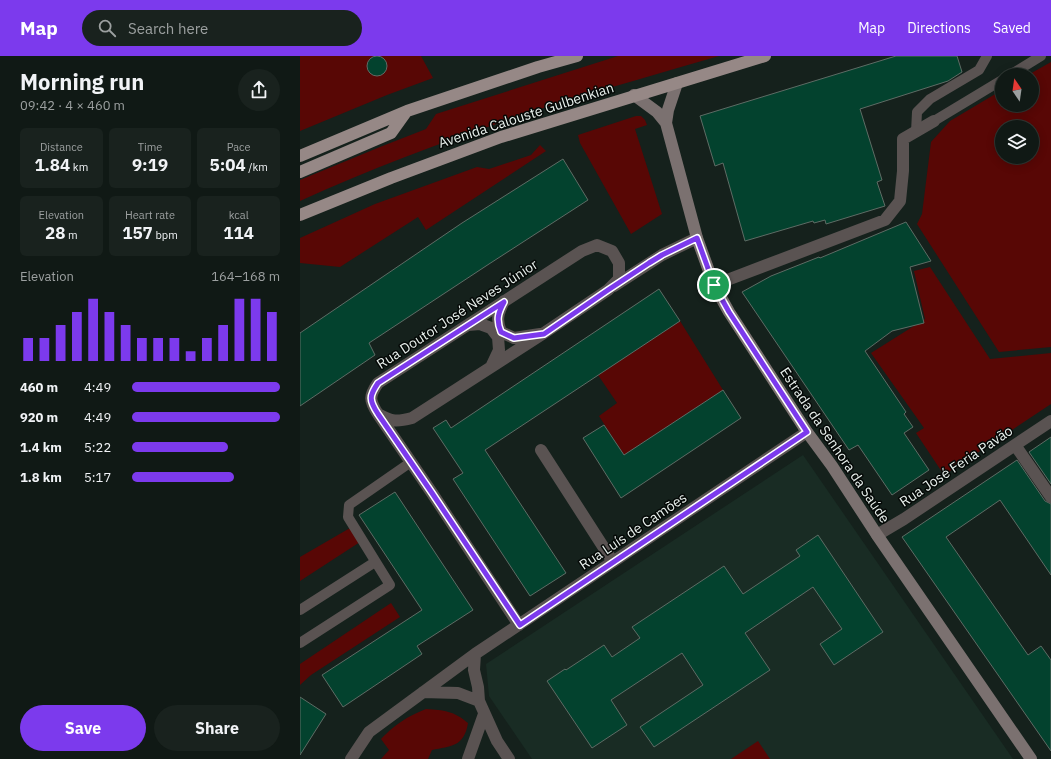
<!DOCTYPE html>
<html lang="en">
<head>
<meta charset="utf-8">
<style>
	:root { --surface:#101915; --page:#19221e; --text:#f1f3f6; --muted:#9ca0a0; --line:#303834; --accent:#7c3aed }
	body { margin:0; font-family:"IBM Plex Sans",sans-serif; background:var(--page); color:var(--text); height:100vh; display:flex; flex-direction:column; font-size:15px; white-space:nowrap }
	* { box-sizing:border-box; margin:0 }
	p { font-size:13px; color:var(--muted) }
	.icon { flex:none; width:22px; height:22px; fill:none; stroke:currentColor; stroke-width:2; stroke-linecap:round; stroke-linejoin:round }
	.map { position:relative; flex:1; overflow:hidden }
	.details { display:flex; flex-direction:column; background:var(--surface); width:300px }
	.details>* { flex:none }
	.needle { width:26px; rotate:347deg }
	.fabs { position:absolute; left:695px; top:12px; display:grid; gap:8px }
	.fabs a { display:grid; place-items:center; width:44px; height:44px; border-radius:50%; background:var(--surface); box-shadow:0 2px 10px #0003,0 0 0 1px var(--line); font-size:20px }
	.pin { position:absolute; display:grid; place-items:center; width:34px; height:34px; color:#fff; margin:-17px; border:2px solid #fff; border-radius:50%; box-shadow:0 1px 4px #0007 }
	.round { display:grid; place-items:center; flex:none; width:42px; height:42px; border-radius:21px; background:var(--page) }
	.overview { display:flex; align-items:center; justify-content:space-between; height:68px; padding:0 20px }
	h1 { font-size:22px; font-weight:700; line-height:30px }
	.stats { display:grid; grid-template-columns:repeat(3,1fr); gap:6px; height:68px; padding:4px 20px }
	.stats div { display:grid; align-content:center; border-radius:6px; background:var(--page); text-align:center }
	.stats b { font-size:17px; font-weight:700 }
	.stats small { font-size:11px; font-weight:400 }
	.stats p { font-size:11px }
	.chart { height:112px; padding:8px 20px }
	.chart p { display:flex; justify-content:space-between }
	.chart svg { width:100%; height:72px; margin-top:4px; stroke:var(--accent); stroke-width:6 }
	.primary-button { display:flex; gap:8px; margin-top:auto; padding:8px 20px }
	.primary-button a { flex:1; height:46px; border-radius:24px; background:var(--accent); color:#fff; font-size:16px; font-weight:700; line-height:46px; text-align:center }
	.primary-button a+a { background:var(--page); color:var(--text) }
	ul { padding:0 20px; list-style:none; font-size:13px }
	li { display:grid; grid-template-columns:64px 48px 1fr; align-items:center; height:30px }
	li i { height:10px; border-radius:5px; background:var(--accent) }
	header { display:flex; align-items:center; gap:24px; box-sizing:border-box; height:56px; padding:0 20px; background:var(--accent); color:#fff }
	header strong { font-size:19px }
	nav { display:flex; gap:22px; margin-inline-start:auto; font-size:14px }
	.search { width:280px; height:36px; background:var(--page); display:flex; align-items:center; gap:10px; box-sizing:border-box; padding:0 14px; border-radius:22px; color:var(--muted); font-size:15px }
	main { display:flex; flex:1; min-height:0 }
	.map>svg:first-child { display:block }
</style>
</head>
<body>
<header>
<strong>Map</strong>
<div class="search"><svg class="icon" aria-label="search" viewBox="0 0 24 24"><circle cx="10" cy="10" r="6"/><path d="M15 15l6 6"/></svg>Search here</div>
<nav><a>Map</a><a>Directions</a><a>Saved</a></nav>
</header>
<main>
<section class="details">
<div class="overview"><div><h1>Morning run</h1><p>09:42 · 4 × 460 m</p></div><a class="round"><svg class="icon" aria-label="share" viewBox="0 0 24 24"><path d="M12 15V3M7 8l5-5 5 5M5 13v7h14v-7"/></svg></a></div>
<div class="stats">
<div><p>Distance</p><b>1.84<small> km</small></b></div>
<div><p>Time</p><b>9:19</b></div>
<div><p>Pace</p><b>5:04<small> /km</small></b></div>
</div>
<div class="stats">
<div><p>Elevation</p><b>28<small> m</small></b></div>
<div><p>Heart rate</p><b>157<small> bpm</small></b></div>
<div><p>kcal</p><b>114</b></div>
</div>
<div class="chart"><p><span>Elevation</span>164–168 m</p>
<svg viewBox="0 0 160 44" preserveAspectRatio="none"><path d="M5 44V30M15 44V30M25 44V22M35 44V14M45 44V6M55 44V14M65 44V22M75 44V30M85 44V30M95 44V30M105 44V38M115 44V30M125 44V22M135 44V6M145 44V6M155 44V14"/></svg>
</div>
<ul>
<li><b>460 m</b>4:49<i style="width:100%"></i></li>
<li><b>920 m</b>4:49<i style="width:100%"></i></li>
<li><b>1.4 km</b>5:22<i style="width:65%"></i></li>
<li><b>1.8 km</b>5:17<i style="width:69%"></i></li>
</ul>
<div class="primary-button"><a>Save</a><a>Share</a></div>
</section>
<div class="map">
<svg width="751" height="703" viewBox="0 0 751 703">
	<rect width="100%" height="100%" fill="#15211c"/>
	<path fill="#192c24" d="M503,399l210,304h-481l-43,-63 -3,-32z"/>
	<path fill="#580705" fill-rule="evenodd" d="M0,0h121l12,22 -46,17 -87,36z
		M318,0h101c-54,16 -109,31 -163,48 -87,28 -173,59 -256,97v-21l80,-33 46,-18 10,-15z
		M751,6v285l-52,5 -82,-128 5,-10 9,-72 19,-21 52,-31v15h30v-30h-4zM702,71h30v30h-30z
		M336,60h5l4,4 2,5 -12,4 27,85 -31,20 -51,-91 -2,-8z
		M240,89l6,6 -120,79 -8,-13 -78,50 -40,-4v-25l75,-34 102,-37 12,2 42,-14z
		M630,211l60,92 61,-6v51l-107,71 -28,-42 8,-5 -53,-75 54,-34 -11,-48z
		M380,265l43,69 -99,65 -25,-39 18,-13 -19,-28z
		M50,472l10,14 -60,39v-24z
		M91,547l9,14 -89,58 -11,10v-21z
		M126,653c18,1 28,2 42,14 -4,24 -17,23 -36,27l-4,9h-47l8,-9 -8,-11c15,-15 25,-22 45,-30z
		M458,685l12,18h-39z"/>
	<path fill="#03422e" stroke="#5e6c65" d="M67 10a10 10 0 1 1 20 0a10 10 0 1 1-20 0Z
		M596,0h61l5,16 -14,9 -88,28 22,71 -5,2 8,24 -59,18 -1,-4 -11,3 -1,-2 -68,20 -22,-78 -8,3 -15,-50z
		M263,103l25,41 -99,64 -120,79 6,12 -75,51v-73l162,-110z
		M606,166l25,39 -21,6 14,56 -32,8 -27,20 41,61 -2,2 9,13 -9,6 25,37 -37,25 -34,-50 -9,5 -107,-158 29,-16 48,-19 1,1z
		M359,233l21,32 -195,129 81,123 -36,23 -77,-117 10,-6 -30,-45 13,-8 5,8z
		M423,334l18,28 -120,80 -38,-60 21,-13 20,30z
		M751,381v47l-22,-32z
		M717,404l28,41 6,3v71l-51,-75 -54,37 82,118 13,-9 10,14v91l-149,-214z
		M95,436l78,118 -56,36 5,8 -79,53 -21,-32 100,-65 -63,-95z
		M518,479l65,97 -49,33 -14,-21 22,-15 -29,-42 -68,46 25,37 -116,77 -14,-20 63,-42 -21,-32 -71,47 16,25 -35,23 -45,-67 18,-12 1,1 38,-25 8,12 28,-19 -8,-11 92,-61 19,28 57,-38 -4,-6z
		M0,641l26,17 -26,41z"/>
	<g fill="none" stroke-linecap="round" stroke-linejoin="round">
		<path stroke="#5a5352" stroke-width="10" d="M710,19l31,-19
			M634,65l68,-41
			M616,76l1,-20 13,-13 49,-29 8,-14
			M0,554l75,-48
			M0,587l90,-58 -42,-68 1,-12 62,-43"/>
		<path stroke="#5a5352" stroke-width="12" d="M414,229l171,-65 15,-19 3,-30v-32l31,-18
			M314,230l48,-31 35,-17
			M204,245c-6,12 -8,19 -3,31l13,6 26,-4
			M168,269l12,-1 11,4 7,9 1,13 -8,17
			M78,358c14,8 19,8 34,4l132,-85 64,-43 11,-11v-16l-7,-12 -15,-6 -15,6 -204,132c-9,13 -9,17 0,31l54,79 87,132
			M715,389l36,52
			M241,394l72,112
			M577,479l27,-16 147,-98
			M175,598l-1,16 4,17 1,14 18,40 12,18
			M123,636l35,1 21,8
			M51,703l18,-27 106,-78 332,-222
			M168,703l16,-45"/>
		<path stroke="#7b7170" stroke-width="12" d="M334,39l23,17 9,11 31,115 17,47 15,27 78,120 25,34 45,69 154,224
			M366,67l2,-13 9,-27"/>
		<path stroke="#968886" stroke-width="12" d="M0,100l107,-45 131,-44 39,-11
			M0,116l91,-39 15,-21
			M0,159l91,-37 110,-41 264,-81"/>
	</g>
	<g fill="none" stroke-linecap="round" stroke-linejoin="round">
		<defs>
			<path id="route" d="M397,182l17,47 15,27 78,120 -287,193 -88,-132 -54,-79c-9,-14 -9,-18 0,-31l126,-81c-6,11 -8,18 -3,30l13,6 30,-4 64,-44 41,-27 13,-8z"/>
		</defs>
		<use href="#route" stroke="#fff" stroke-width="8"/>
		<use href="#route" stroke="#7c3aed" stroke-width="5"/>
	</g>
	<g text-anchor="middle" stroke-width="3" stroke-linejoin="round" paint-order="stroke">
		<g font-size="14" fill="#e9f1ed" stroke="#050907">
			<text transform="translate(226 59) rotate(-18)" y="5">Avenida Calouste Gulbenkian</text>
			<text transform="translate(157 258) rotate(-33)" y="5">Rua Doutor José Neves Júnior</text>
			<text transform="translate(535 389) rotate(56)" y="5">Estrada da Senhora da Saúde</text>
			<text transform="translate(656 410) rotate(-34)" y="5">Rua José Feria Pavão</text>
			<text transform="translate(333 475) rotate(-34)" y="5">Rua Luís de Camões</text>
		</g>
	</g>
</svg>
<div class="fabs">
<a><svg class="needle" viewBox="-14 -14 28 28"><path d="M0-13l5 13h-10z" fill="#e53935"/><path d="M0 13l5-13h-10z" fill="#9ca0a0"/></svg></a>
<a><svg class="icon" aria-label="layers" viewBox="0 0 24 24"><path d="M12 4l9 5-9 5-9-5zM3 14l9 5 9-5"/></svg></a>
</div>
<div class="pin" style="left:414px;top:229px;background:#1e9e55"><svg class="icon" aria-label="arrive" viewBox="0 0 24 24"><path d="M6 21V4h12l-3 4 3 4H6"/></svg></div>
</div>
</main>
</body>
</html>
